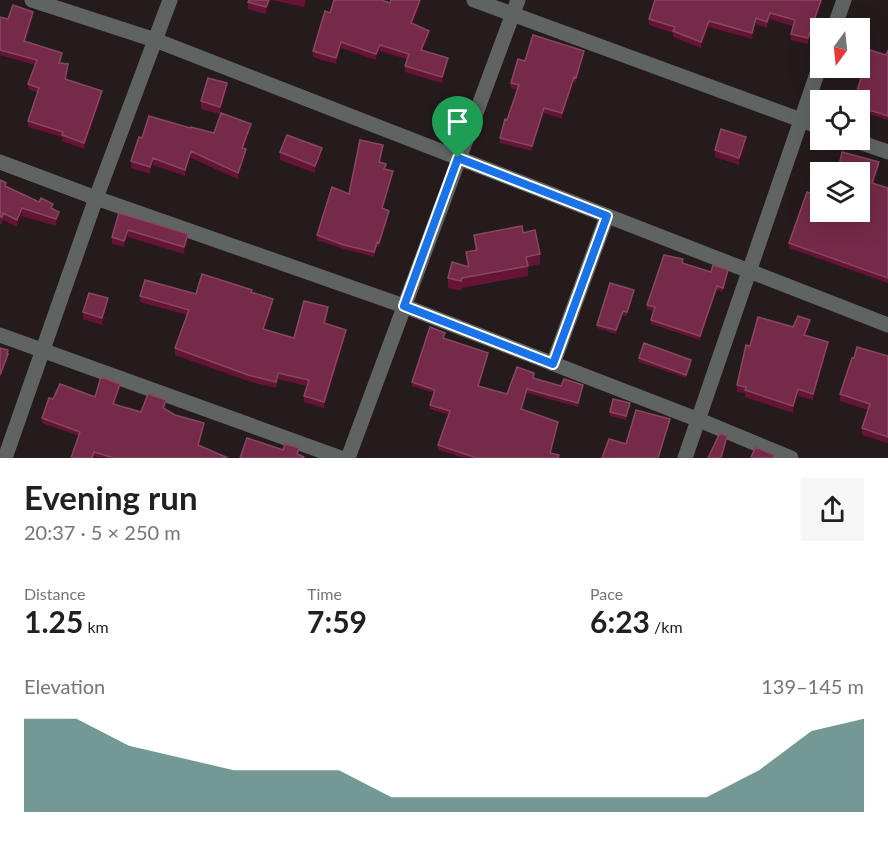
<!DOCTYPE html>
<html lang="en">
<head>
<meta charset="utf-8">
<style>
	:root { --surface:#fff; --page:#f6f6f6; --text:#202124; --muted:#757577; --accent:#3a6f69 }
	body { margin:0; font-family:Lato,sans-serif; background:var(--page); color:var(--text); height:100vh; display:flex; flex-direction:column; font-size:22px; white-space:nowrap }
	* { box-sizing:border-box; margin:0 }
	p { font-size:20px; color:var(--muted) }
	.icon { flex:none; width:33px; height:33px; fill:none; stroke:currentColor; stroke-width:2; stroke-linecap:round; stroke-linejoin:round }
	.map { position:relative; height:458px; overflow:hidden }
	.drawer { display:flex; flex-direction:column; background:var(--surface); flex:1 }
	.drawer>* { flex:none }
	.needle { width:39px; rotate:195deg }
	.fabs { position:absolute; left:810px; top:18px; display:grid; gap:12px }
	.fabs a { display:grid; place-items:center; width:60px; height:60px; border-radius:0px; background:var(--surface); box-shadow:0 6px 24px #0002; font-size:30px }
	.pin { position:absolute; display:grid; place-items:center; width:51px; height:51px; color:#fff; margin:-62px -26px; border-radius:50% 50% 50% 0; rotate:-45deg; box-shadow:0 0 6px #0007 }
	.pin .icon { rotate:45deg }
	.round { display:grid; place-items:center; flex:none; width:63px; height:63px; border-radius:0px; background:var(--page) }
	.headline { display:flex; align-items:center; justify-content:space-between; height:102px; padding:0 24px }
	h1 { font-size:33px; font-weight:700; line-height:45px }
	.figures { display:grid; grid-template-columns:repeat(3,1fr); gap:9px; height:102px; padding:6px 24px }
	.figures div { display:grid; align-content:center }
	.figures b { font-size:30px; font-weight:700 }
	.figures small { font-size:16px; font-weight:400 }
	.figures p { font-size:16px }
	.chart { height:168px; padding:12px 24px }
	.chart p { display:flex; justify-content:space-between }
	.chart svg { width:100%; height:108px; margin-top:6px; fill:var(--accent); opacity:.7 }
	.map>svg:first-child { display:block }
</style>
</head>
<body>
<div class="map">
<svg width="888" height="458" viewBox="0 0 888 458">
	<rect width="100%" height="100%" fill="#251b1d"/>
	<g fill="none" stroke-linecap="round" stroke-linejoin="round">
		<path stroke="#5f6463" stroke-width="15" d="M32,0l123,40 733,285
			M474,0l346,127
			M834,28l10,-28
			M853,140l35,12
			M0,162l96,36 308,108 295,114 92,38
			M0,335l341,123
			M553,364l54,-148
			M5,458l91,-260 74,-198
			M348,458l170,-458
			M685,458l135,-393"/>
	</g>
	<path fill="#651435" d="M271,0l-5,14 -18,-5v-7z
		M272,0h34l-2,7z
		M422,0l-9,24 16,13 -6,13 25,14 -6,19 -37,-11v-6l2,-7 -27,-8 -4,9 -35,-12 -5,16 -23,-7v-6l77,-48z
		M655,0h168l-15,44 -17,-4v-6l2,-8 -23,-7 -3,9 -11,-4 -4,15 -43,-12 -8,21 -28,-11v-4l-24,-8v-6z
		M0,17l8,2 25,-2 -7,24 36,18 -2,4 8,7 -2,10 36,16 -18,53 -22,-8v-4l-34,-10v-6l10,-28 -10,-4v-5l7,-19 -35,-10z
		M888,50v70l-28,-9v-11l26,-45z
		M584,57l-8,26 -2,-1 -12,37 -18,-6 -12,38 -32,-8v-5l7,-18 10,-30 -6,-2v-5l14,-22z
		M227,91l-7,23 -19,-5v-8z
		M190,128l24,5 37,-3 -7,19 2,7 -8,23 -47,-21 -6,18 -32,-11 -3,9 -19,-6v-7l11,-23z
		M746,145l-7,20 -24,-8v-7z
		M383,150l-3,13 13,12 -10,34 6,6 -10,32h-2l-3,10 -30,-8 -27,-9v-5z
		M280,152l42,3 -7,18 -35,-13z
		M879,166l-5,17 14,5v95l-99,-35v-5l71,-31 -22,-42z
		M0,180l6,6 47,23 6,10 -3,7 -34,-10 -5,11 -14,-7 -1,4h-2z
		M119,213l69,28 -4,13 -56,-17 -4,10 -12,-3v-7z
		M523,233l17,21v10l-12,3v9l-66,12 -1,3 -13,-3v-10l19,-11 -1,-15 9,-2 -1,-15z
		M683,263l28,9 17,3 -5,17 -6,-2 -17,50 -49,-16v-4l3,-9 -7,-2v-4z
		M252,292l21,13 -8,25 29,8 34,-25 -2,11 20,12 -22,72 -20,-6v-6l3,-10 -29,-7 -2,9 -28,-7 -73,-26v-7l12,-33 -47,-13v-6z
		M634,294l-7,22 -4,-1 -7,19 -19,-6v-3z
		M108,306l-6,19 -19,-6v-7z
		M793,327h17l-3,9 21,13 -15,51 -15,-4 -5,17 -48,-16v-4l-8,-1v-7l13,-39z
		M888,356v87l-26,-8v-7l6,-18 -28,-9v-7l14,-36z
		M488,357l-9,29 28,8 27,-16 27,8 22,3 -5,18 -51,-14 -5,17 36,16 -7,27 8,5h-95l-26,-8v-5l11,-30 -19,-6v-4l4,-12 -22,-7v-4z
		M639,358l52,6 -5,14 -47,-16z
		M120,389l-5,16 26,7 25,-7 -1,4 10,6 29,13 -5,18 29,12h-129l-5,-2v2h-23l8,-22 -37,-13v-5l11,-19 42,-2z
		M630,407l-4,13 -16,-4v-4z"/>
	<path fill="#450d24" d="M269,0h2l-5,14v-7z
		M420,0h2l-11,30v-7z
		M821,0h2l-15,44v-6z
		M33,12v5l-9,29v-5z
		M770,13v6l-3,9v-6z
		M756,18v6l-4,15v-6z
		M709,21v6l-8,21v-6z
		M429,31v6l-8,19v-6z
		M341,42v6l-5,16v-6z
		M380,45v6l-4,9v-6z
		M584,51v6l-8,26v-5z
		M448,58v6l-6,19v-6z
		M574,77v5l-12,37v-6z
		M227,83v8l-7,23v-7z
		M102,91v5l-18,53v-6z
		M544,108v5l-12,38v-5z
		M251,124v6l-9,25v-7z
		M746,137v8l-7,20v-7z
		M322,148v7l-7,18v-7z
		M246,149v7l-8,23v-6z
		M191,151v7l-6,18v-6z
		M153,158v7l-3,9v-7z
		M879,162v4l-7,22v-5z
		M393,171v4l-11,38v-5z
		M22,208v8l-5,11v-7z
		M389,211v4l-10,32v-4z
		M59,212v7l-3,7v-7z
		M128,230v7l-4,10v-6z
		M188,234v7l-4,13v-7z
		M728,270v5l-5,17v-4z
		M717,286v4l-17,50v-4z
		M634,290v4l-7,22v-4z
		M108,298v8l-6,19v-7z
		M273,299v6l-10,31v-7z
		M328,307v6l-4,17v-7z
		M623,311v4l-7,19v-4z
		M810,320v7l-6,15v-7z
		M346,330v6l-22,72v-6z
		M828,342v7l-15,51v-6z
		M8,350v10l-8,21v-6z
		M488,353v4l-10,33v-4z
		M120,384v5l-7,20v-5z
		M583,385v4l-5,18v-4z
		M527,389v4l-6,20v-4z
		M798,389v7l-5,17v-7z
		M670,419v4l-11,35h-1z
		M558,422v4l-8,31v-4z
		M204,423v5l-6,22v-5z
		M727,436v6l-4,16h-2z"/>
	<path fill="#742a48" stroke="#864861" stroke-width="1.5" d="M249,0h20l-3,7 -18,-5z
		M334,0h47l9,3 1,-3h29l-9,23 18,8 -8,19 27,8 -6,19 -37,-11 4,-12 -29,-9 -4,9 -35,-12 -5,16 -23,-7 12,-40 5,2z
		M655,0h166l-13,38 -17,-4 4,-14 -25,-7 -3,9 -11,-4 -4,15 -43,-12 -8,21 -28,-11 2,-4 -26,-8z
		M13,5l20,7 -9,29 38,12 -3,10 9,1 -3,15 37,12 -18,52 -22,-8 1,-3 -35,-11 11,-33 -11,-4 9,-24 -37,-10v-33l8,2z
		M533,35l51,16 -8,27 -2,-1 -12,36 -18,-5 -12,38 -32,-8 5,-19 2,1 12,-35 -8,-2 7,-24 7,2z
		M870,50l16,5 2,-5v66l-28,-9v-7h-6z
		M208,78l19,5 -7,24 -19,-6z
		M221,113l30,11 -9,24 4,1 -8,24 -47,-22 -6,19 -32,-12 -3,9 -19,-6 8,-24 3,1 7,-22 41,12 1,-1 23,6z
		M721,129l25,8 -7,21 -24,-8z
		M287,135l35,13 -7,18 -35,-14z
		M360,140l23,5 -4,17 7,2 -2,5 9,2 -11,37 7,3 -10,32 -2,-1 -3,10 -30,-7 -27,-10 15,-48 17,7z
		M842,152l37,10 -7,21 16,5v90l-99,-35 18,-51 13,4v16h40v-40h-25l1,-3 2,1z
		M0,180l6,3 -1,3 34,16 2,-4 12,6 -2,4 8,4 -3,7 -34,-11 -5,12 -14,-7 -1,4h-2z
		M119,213l69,21 -4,13 -56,-17 -4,11 -12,-4z
		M522,226l1,7 12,-3 5,24 -14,3 2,9 -66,12 -1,3 -13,-3 4,-16 17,5 -3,-15 11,-2 -3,-15z
		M664,255l19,4 -1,4 29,9 2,-7 15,5 -5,18 -6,-2 -17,50 -49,-16 4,-13 -8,-2z
		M202,274l50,16 -1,2 22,7 -10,30 31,9 10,-37 24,6 -4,16 22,7 -22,72 -20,-6 5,-16 -31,-7 -2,9 -28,-7 -73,-27 14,-38 -49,-14 5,-16 51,14z
		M610,283l24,7 -7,22 -4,-1 -7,19 -19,-5z
		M89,293l19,5 -6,20 -19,-6z
		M798,316l12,4 -6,15 24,7 -15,52 -15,-5 -5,17 -48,-16 1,-3 -9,-2 9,-40 4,1 8,-29 35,10z
		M430,327l15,6 -2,5 45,15 -10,33 29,8 10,-27 17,6 -1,5 28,8 3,-7 19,6 -5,18 -51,-14 -6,20 37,13 -8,31 9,2 -1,3h-81l-39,-13 12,-34 -20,-6 5,-15 -23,-8z
		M644,343l47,17 -5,15 -47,-17z
		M857,347l31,9v81l-26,-9 8,-24 -30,-10 12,-36h2z
		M0,348l8,2 -1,4h1l-8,21z
		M101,377l19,7 -7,20 28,8 7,-18 18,6 -3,8 12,7 29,8 -6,22 30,13h-114l-20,-6 -2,6h-21l9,-26 -38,-14 7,-20 4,1 7,-15 35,13z
		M613,399l17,4 -4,13 -16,-4z
		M636,410l34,9 -12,39h-56l7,-19 17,5z
		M720,433l7,3 -6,22h-13z
		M247,438l36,12 2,-6 14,4 -2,6 7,3v1h-64z
		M755,447l19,8 -1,3h-22z"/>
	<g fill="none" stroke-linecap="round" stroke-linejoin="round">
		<defs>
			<path id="route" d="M458,158l149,58 -54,148 -149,-58z"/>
		</defs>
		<use href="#route" stroke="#fff" stroke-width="12"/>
		<use href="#route" stroke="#1a73e8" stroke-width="8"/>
	</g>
</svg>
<div class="fabs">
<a><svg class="needle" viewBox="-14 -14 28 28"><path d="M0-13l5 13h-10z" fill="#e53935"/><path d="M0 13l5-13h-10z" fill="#757577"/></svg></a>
<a><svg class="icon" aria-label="locate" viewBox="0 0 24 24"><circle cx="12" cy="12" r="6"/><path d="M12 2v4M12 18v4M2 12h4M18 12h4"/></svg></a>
<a><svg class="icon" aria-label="layers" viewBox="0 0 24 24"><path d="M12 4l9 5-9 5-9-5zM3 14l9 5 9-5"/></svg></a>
</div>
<div class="pin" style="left:458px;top:158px;background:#1e9e55"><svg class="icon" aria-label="arrive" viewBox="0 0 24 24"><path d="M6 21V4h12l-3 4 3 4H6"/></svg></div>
</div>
<section class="drawer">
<div class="headline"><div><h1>Evening run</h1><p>20:37 · 5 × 250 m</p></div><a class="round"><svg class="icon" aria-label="share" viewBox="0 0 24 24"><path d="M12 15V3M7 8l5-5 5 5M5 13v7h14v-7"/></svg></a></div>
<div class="figures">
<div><p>Distance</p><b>1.25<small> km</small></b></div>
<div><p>Time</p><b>7:59</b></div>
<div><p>Pace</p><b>6:23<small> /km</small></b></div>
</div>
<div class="chart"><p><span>Elevation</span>139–145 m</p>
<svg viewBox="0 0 160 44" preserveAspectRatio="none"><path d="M0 44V6L10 6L20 17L30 22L40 27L50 27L60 27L70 38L80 38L90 38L100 38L110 38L120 38L130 38L140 27L150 11L160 6V44z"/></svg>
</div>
</section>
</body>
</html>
